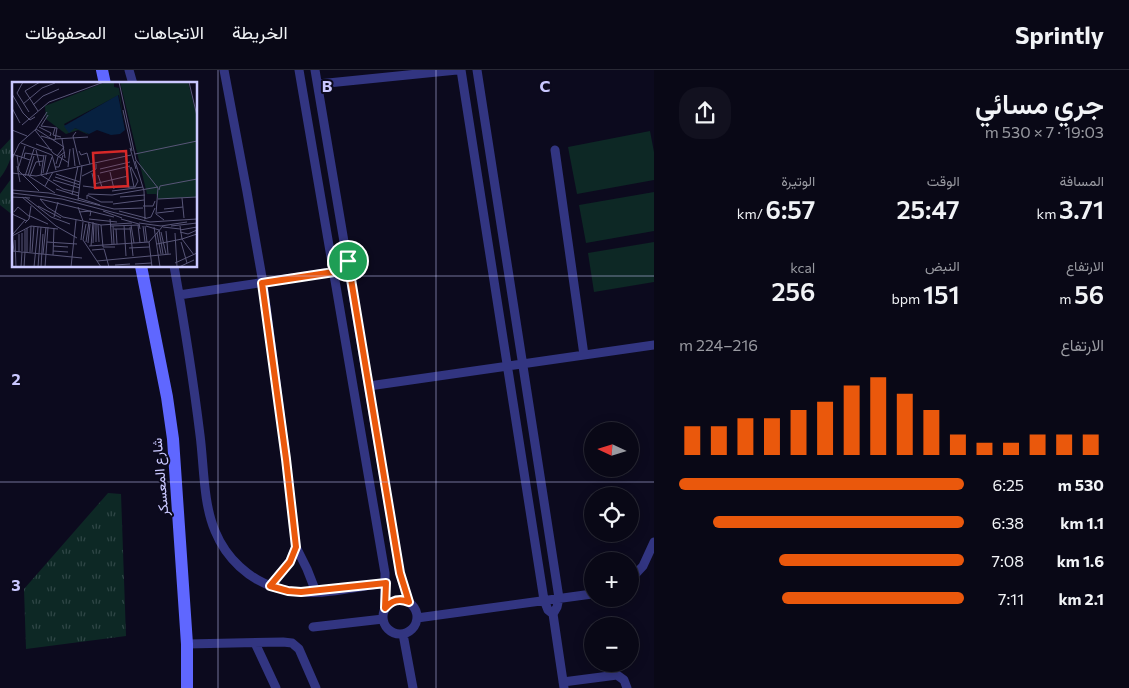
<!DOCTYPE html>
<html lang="ar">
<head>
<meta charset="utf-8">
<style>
	:root { --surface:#090816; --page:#12111f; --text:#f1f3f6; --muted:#999aa1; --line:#292935; --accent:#ea580c }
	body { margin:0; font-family:Commissioner,Vazirmatn,sans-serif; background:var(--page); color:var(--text); direction:rtl; height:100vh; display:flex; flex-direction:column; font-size:19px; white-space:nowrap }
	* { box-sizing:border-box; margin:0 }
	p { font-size:16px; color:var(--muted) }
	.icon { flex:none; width:28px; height:28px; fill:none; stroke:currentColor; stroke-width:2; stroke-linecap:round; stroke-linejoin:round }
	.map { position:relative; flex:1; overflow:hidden; direction:ltr }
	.drawer { display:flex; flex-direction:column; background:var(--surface); width:475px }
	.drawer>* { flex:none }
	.needle { width:32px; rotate:274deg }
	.fabs { position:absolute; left:584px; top:352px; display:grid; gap:10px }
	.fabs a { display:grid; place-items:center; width:55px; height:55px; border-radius:50%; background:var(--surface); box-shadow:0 2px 12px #0003,0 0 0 1px var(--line); font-size:25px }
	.pin { position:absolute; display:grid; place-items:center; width:42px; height:42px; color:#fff; margin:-21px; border:2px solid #fff; border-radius:50%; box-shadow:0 1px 5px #0007 }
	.round { display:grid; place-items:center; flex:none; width:52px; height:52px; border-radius:20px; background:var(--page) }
	.headline { display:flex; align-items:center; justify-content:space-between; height:85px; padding:0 25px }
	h1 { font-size:28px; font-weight:600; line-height:38px }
	.figures { display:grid; grid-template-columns:repeat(3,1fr); gap:8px; height:85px; padding:5px 25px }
	.figures div { display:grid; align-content:center }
	.figures b { font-size:25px; font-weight:600 }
	.figures small { font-size:14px; font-weight:400 }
	.figures p { font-size:14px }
	.chart { height:140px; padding:10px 25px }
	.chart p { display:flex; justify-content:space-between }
	.chart svg { width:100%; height:90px; margin-top:5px; stroke:var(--accent); stroke-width:6 }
	ul { padding:0 25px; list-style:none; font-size:16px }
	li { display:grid; grid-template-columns:80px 60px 1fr; align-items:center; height:38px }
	li i { height:12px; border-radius:6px; background:var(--accent) }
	header { display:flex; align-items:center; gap:30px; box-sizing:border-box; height:70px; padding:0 25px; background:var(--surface); border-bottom:1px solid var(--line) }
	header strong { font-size:24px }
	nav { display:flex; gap:28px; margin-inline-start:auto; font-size:18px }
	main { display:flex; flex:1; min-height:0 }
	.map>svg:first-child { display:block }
</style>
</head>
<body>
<header>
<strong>Sprintly</strong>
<nav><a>الخريطة</a><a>الاتجاهات</a><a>المحفوظات</a></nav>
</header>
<main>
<section class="drawer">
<div class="headline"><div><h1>جري مسائي</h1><p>19:03 · 7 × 530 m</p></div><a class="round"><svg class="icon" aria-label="share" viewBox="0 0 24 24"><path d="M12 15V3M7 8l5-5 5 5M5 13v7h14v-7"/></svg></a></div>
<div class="figures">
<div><p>المسافة</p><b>3.71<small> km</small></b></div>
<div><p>الوقت</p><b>25:47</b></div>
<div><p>الوتيرة</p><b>6:57<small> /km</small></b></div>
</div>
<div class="figures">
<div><p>الارتفاع</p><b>56<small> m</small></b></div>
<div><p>النبض</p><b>151<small> bpm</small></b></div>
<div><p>kcal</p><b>256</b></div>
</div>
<div class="chart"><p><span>الارتفاع</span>216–224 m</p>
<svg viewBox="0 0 160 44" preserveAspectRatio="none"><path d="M5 44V30M15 44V30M25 44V26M35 44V26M45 44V22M55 44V18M65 44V10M75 44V6M85 44V14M95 44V22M105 44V34M115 44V38M125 44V38M135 44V34M145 44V34M155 44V34"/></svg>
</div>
<ul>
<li><b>530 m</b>6:25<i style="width:100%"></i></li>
<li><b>1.1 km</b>6:38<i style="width:88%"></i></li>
<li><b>1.6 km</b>7:08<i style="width:65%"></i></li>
<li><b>2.1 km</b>7:11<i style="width:64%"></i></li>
</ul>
</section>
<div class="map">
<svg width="654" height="618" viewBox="0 0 654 618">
	<defs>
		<pattern id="grass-tufts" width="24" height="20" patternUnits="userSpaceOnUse" patternTransform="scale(1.25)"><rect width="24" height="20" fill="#0d2825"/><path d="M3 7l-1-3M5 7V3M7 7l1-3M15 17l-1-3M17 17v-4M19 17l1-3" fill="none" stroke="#2f4646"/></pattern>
	</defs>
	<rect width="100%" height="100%" fill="#0c0a1e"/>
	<path fill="url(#grass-tufts)" d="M14,65c0,15 -4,31 -14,43v-28z
		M14,105v41l-14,-11v-11z
		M108,423l13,1 5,142 -100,13 -2,-60z"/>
	<path fill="#0d2825" d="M650,61l4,21v28l-77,14 -9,-47z
		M654,122v39l-68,12 -7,-38z
		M654,172v40l-60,10 -6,-39z"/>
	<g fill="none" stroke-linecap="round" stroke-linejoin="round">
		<path stroke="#323581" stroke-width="9" d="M129,0l4,14
			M224,0l23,122 16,91 23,176 10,88 11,22 9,23
			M299,0l86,503v35
			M315,0l85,503 9,29
			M461,0l83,530 4,10 5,4
			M477,0l82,528 -2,9 -4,7 11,74
			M318,14l139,-14
			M555,80l29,205
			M174,196c10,56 19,112 26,169 4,30 3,68 15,96 11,27 34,49 62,57 35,11 74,-1 109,-5
			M179,225l154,-23
			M369,316l285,-41
			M630,510l13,-14 11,-24
			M270,516l20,-25 6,-14
			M383 547a17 17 0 1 1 34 0a17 17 0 1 1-34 0Z
			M417,548l175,-24
			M313,557l70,-8
			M403,564l10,54
			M255,573l21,45
			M187,574l96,-2 9,1 7,6 17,39
			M563,612l54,-7 7,5 3,8"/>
		<path stroke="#5f67ff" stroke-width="12" d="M102,0l3,14
			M141,196l26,131 6,42 14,205v44"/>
	</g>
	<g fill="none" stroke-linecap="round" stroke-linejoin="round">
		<defs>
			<path id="route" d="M348,191l52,312 9,29c-10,-4 -17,-2 -24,6l1,-25 -85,9 -13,-1 -18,-5 20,-24 6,-15 -10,-88 -24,-176 72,-11 -2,-8z"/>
		</defs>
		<use href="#route" stroke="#fff" stroke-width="10"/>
		<use href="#route" stroke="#ea580c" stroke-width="6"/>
	</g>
	<path fill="none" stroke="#cac8ff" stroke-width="1" stroke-opacity="0.55" d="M218,0v618M436,0v618M0,206h654M0,412h654"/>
	<g text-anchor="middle" stroke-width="4" stroke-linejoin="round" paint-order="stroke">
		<g font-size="14" fill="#cac8ff" stroke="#0c0a1e">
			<text transform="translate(160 407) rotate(-95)" y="5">شارع المعسكر</text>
		</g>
	</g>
	<g transform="translate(12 12)">
		<rect width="185" height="185" fill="#0c0a1e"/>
		<path d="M108,0h68l9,35v80l-39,2 -2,-5h-9z" fill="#0d2825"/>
		<path d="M94,0h8v5l5,1 6,42 -6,-35 -55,29 5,8 5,-4 9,2 6,5 -11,-5 -12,4 -20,-15 -1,-13z" fill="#0d2825"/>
		<path d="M106,13l7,35 -5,4 -9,1 -14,-5 -8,4 -14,-6 -6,5 -5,-7z" fill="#072140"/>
		<path fill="none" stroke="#585678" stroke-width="1" d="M11,0l-6,11 12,19M107,0l17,78 22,28 -2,26 8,6M177,0l8,34M0,12l11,19 7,7 5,-3M11,22l19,-16 13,-5M21,23l10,-9 16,-7M0,26l8,15M111,28l9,41M26,29l-13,-20 15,-9M36,33l-7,11 16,2M10,43l27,-23 55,-20M27,45l12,6 -1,3M43,46l-2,7 8,2M24,47l28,18 -7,9M0,48l15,6M23,48l18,23 16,10M64,50l-3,4 7,29M29,54l14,4 2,-12M43,57l33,-2M50,57l3,19M9,61l31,12 4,15M24,62l16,6M61,66l2,18M118,66l6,21M24,68l4,16M67,69l2,4 6,-2 3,11M0,72l18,6M123,72l62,-13M5,73l2,16 20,20M12,76l1,-5 19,3M0,77l7,-15 17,-15 11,-17M123,79l9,30 1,27M44,82l2,-7 7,-5M5,84l3,16M7,84l6,-20M43,85h4l4,-12M56,85l2,-18M118,85l4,20M114,86l3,20M88,87l30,-7M98,90l4,17M0,91l24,3 95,-21M31,91l3,-18M80,91l3,14v-4M88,91l30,-7M44,92l24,8M29,93l22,14 16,4M29,93l3,-20M34,93l6,-18M86,93l4,12h33l3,-6 -7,-14M13,94l9,-27M16,94l6,-20M17,94l26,17M18,94l6,-14 7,-1M70,94l14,-7v-5M43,95l25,8M41,98l27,8M82,102l34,-8M33,104l8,-14M71,104l16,2M44,107l23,7M0,108l37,3 65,16M147,108l1,-4 37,-7M100,109l31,-4M0,111l50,6 88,23 47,-3M76,112l24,1 46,-8M60,113l6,-29M0,115l18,1M10,115l34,29 21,12M13,115l26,20 19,7M108,115l25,-2M66,116l22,7M170,116l2,20M28,117l74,18M28,117l7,8 16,10 20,4M75,117v-4l14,7h12M146,117l39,-2M66,118l4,-35M101,122l31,-4M26,124l23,12M131,124h10l2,-5M66,125l5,14 18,4 31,-2M102,127l29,-1M152,127l19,-2M91,129l19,7M107,129l27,7M2,130l4,-5 12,10M67,130l12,-1 -1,5M145,131l17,-2M0,132l15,7M18,134l18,8M42,135l4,-15M77,137l28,3M98,137l2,25M109,137l18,5 1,5M132,137l7,-2 4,-9M13,141l4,-4 2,-13M127,141l22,3 26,-4M84,142v18M86,143l1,17M89,143l2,22h12M112,143l2,31M119,143l3,18M126,143l2,18M99,144l29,-1M101,144l1,18M131,144l2,16M133,144l2,16M134,144l13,4 4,24M159,144l26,-3M168,144l2,13 12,16M118,145l3,29M142,145l6,40M151,145l17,2M102,147h16M104,147l1,15M13,148v22M168,148l17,-3M154,149l2,23M149,150l5,22M168,150l8,2 9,-4M10,151v18M145,151l4,21M163,151l2,34M1,152l12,-14M7,152v18M0,154l19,-10 27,3M0,154l2,15M170,157l15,-5M3,158l1,27M69,158l2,-18M71,158l18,27M71,158l3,-16M35,160l30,2M74,160l3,-20M169,160l6,21M76,161l2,-19M81,161l1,-19M145,162l25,-5M41,164l15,1M77,164l60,-4M79,164l2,-24M117,166l20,-1M80,168l12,-1 5,18M0,169l70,7M41,169l15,1M15,170v-24M18,170l1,-26M20,170l2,-26M31,172l3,-27M41,173l1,-27M85,179l74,-7M163,181l22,-10M123,182l16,-1M103,183l15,-1M9,185l1,-15M12,185l1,-15M22,185l4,-40M26,185l3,-40M29,185l2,-33M33,185l3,-40M59,185l5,-47M140,185l-3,-25 14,-16M167,185l15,-7"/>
		<path fill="#d62828" fill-opacity="0.15" stroke="#d62828" stroke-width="2.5" d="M114,69l2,35 -33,2 -2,-35z"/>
		<rect width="185" height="185" fill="none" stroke="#cac8ff" stroke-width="2.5"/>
	</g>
	<g font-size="16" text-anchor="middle" font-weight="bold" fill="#cac8ff" stroke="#0c0a1e" stroke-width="4" stroke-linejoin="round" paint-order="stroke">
		<text x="327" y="22">B</text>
		<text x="545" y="22">C</text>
		<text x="16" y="315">2</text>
		<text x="16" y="521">3</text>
	</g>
</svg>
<div class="fabs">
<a><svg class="needle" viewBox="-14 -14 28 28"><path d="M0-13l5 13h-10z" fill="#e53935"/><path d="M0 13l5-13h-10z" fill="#999aa1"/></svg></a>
<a><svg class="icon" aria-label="locate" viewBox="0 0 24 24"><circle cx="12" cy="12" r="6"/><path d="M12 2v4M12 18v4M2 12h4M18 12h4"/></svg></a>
<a>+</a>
<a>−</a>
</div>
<div class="pin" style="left:348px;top:191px;background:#1e9e55"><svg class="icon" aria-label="arrive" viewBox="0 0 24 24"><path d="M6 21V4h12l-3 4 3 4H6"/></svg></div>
</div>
</main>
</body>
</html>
